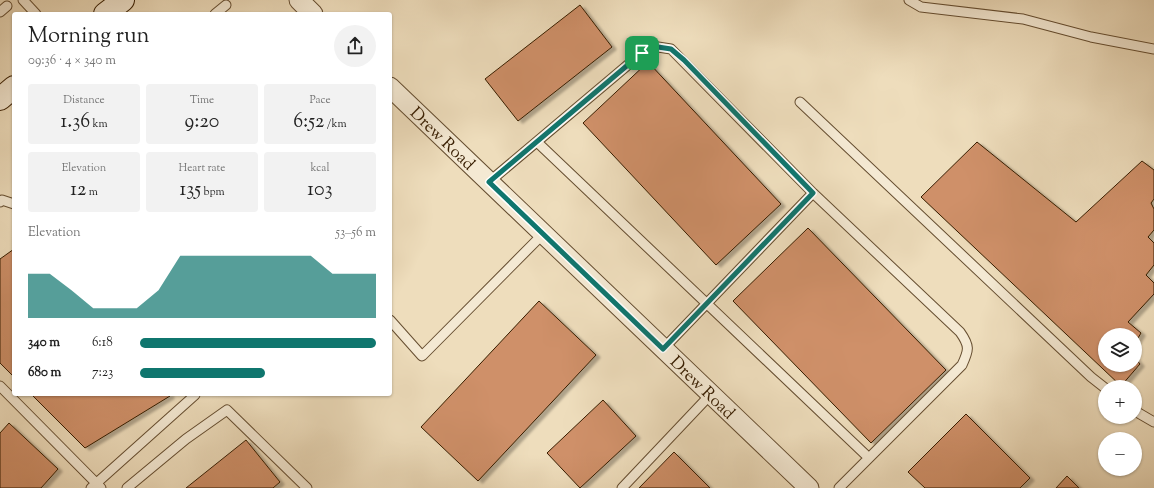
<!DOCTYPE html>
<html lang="en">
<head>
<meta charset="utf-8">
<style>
	:root { --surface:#fff; --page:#f2f2f2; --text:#222; --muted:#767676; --accent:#0f766e }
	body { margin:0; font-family:"Sorts Mill Goudy",serif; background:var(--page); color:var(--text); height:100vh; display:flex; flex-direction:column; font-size:15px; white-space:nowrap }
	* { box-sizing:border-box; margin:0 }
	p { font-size:13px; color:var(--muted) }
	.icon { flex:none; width:22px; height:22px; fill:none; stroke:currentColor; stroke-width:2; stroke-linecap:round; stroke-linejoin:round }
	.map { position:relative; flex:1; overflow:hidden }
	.sheet { position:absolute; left:12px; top:12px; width:380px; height:384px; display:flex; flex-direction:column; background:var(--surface); border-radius:4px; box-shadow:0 1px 3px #0004 }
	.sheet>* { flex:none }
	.fabs { position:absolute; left:1098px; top:328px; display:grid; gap:8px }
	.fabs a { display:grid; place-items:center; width:44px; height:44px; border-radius:50%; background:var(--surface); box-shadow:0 1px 3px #0004; font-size:20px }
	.pin { position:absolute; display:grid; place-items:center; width:34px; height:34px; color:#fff; margin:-17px; border-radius:8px; box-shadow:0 2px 6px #0006 }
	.round { display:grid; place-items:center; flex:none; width:42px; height:42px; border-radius:21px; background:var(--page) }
	.head { display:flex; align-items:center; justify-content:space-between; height:68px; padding:0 16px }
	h1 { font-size:22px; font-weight:600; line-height:30px }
	.figures { display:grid; grid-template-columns:repeat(3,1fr); gap:6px; height:68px; padding:4px 16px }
	.figures div { display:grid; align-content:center; border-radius:4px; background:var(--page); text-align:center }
	.figures b { font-size:20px; font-weight:600 }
	.figures small { font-size:11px; font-weight:400 }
	.figures p { font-size:11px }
	.chart { height:112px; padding:8px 16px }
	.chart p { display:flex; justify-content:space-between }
	.chart svg { width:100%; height:72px; margin-top:4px; fill:var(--accent); opacity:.7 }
	ul { padding:0 16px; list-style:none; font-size:13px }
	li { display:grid; grid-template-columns:64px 48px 1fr; align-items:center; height:30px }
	li i { height:10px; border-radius:5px; background:var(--accent) }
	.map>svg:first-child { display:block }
</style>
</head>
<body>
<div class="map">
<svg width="1154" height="488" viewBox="0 0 1154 488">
	<defs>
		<filter id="shadow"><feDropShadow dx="4.5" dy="2.5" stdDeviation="1" flood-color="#0004"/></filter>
	</defs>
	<rect width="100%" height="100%" fill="#eeddbc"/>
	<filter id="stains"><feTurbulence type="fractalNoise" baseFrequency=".005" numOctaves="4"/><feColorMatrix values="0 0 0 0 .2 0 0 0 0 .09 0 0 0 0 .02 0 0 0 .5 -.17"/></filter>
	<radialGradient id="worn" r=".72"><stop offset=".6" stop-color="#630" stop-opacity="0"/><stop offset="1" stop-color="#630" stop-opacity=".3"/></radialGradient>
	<path fill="#cf9069" stroke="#371d01" filter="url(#shadow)" d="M580,5l32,42 -94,74 -33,-42z
		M648,62l133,142 -65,61 -133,-142z
		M977,142l99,80 66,-61 12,9v29l-3,4 3,6v21l-6,7 6,6v22l-8,10 8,8v11l-26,28 13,11 -6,10v-8h-30v30h30v-7l5,6 -19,22 -200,-189z
		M808,228l138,142 -75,73 -138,-142z
		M14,249v128l-14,-14v-104z
		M539,301l57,54 -118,126 -57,-54z
		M31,394h138l1,2 -85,52z
		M603,400l33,36 -56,52 -33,-35z
		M966,414l64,64 -10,10h-95l-17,-16z
		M9,423l49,46 -17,19h-41v-55z
		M246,440l34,42 -7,6h-87z
		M674,452l36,36h-71z
		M1067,476l12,12h-23z"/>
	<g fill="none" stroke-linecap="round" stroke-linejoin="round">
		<defs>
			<path id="lane" d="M23,0l13,14
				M909,0l12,7 102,12 68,18 63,12
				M0,12l7,-6
				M215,14l11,-9
				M800,102l291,275 14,11
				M537,142l332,316
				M489,182l153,-129 16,-6 13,2 142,144 147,139c10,14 9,18 2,33l-123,123
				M0,202l2,-2 12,4
				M390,320l32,36 121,-122
				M663,349l150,-156
				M0,386l101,102
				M1135,411l19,11
				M91,488l104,-93 -1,-1
				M127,488l59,-49 41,-29 80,78
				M622,488l89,-94"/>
			<path id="street" d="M299,0l14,14
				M390,87l419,401"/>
			<path id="secondary" d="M105,14l18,-14
				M0,99l14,-12"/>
		</defs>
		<use href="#lane" stroke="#654d30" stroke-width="11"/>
		<use href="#street" stroke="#654d30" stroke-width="21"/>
		<use href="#secondary" stroke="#371d01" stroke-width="24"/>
		<use href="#lane" stroke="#f4e9d3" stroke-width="9"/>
		<use href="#street" stroke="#f4e9d3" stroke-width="19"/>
		<use href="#secondary" stroke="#f4e9d3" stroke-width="22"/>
	</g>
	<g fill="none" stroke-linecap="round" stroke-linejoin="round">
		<defs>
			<path id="route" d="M658,47l13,2 13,11 129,133 -150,156 -174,-167 153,-129z"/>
		</defs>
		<use href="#route" stroke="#fff" stroke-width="8"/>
		<use href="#route" stroke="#0f766e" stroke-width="5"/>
	</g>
	<g text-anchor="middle" stroke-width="4" stroke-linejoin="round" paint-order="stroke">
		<g font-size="17" fill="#371d01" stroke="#f4e9d3">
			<text transform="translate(443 138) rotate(44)" y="6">Drew Road</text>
			<text transform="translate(703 387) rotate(44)" y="6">Drew Road</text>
		</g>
	</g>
	<rect width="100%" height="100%" filter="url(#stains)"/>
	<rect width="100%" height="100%" fill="url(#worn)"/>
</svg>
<div class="fabs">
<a><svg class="icon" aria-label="layers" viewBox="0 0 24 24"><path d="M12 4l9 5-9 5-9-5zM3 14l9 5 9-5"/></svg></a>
<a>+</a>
<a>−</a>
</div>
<div class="pin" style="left:642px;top:53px;background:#1e9e55"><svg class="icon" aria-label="arrive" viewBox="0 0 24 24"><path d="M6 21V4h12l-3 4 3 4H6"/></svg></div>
<section class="sheet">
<div class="head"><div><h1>Morning run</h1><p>09:36 · 4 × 340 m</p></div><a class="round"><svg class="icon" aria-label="share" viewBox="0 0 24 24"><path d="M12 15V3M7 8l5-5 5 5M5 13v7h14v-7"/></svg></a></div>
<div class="figures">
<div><p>Distance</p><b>1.36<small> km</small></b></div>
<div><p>Time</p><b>9:20</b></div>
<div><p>Pace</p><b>6:52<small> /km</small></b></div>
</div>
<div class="figures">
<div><p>Elevation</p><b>12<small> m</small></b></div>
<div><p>Heart rate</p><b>135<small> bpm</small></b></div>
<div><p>kcal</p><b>103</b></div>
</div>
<div class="chart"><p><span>Elevation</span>53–56 m</p>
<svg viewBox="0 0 160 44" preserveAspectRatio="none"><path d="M0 44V17L10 17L20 27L30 38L40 38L50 38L60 27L70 6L80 6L90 6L100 6L110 6L120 6L130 6L140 17L150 17L160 17V44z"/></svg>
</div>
<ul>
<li><b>340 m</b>6:18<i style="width:100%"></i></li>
<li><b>680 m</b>7:23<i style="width:53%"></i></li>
</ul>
</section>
</div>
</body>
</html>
